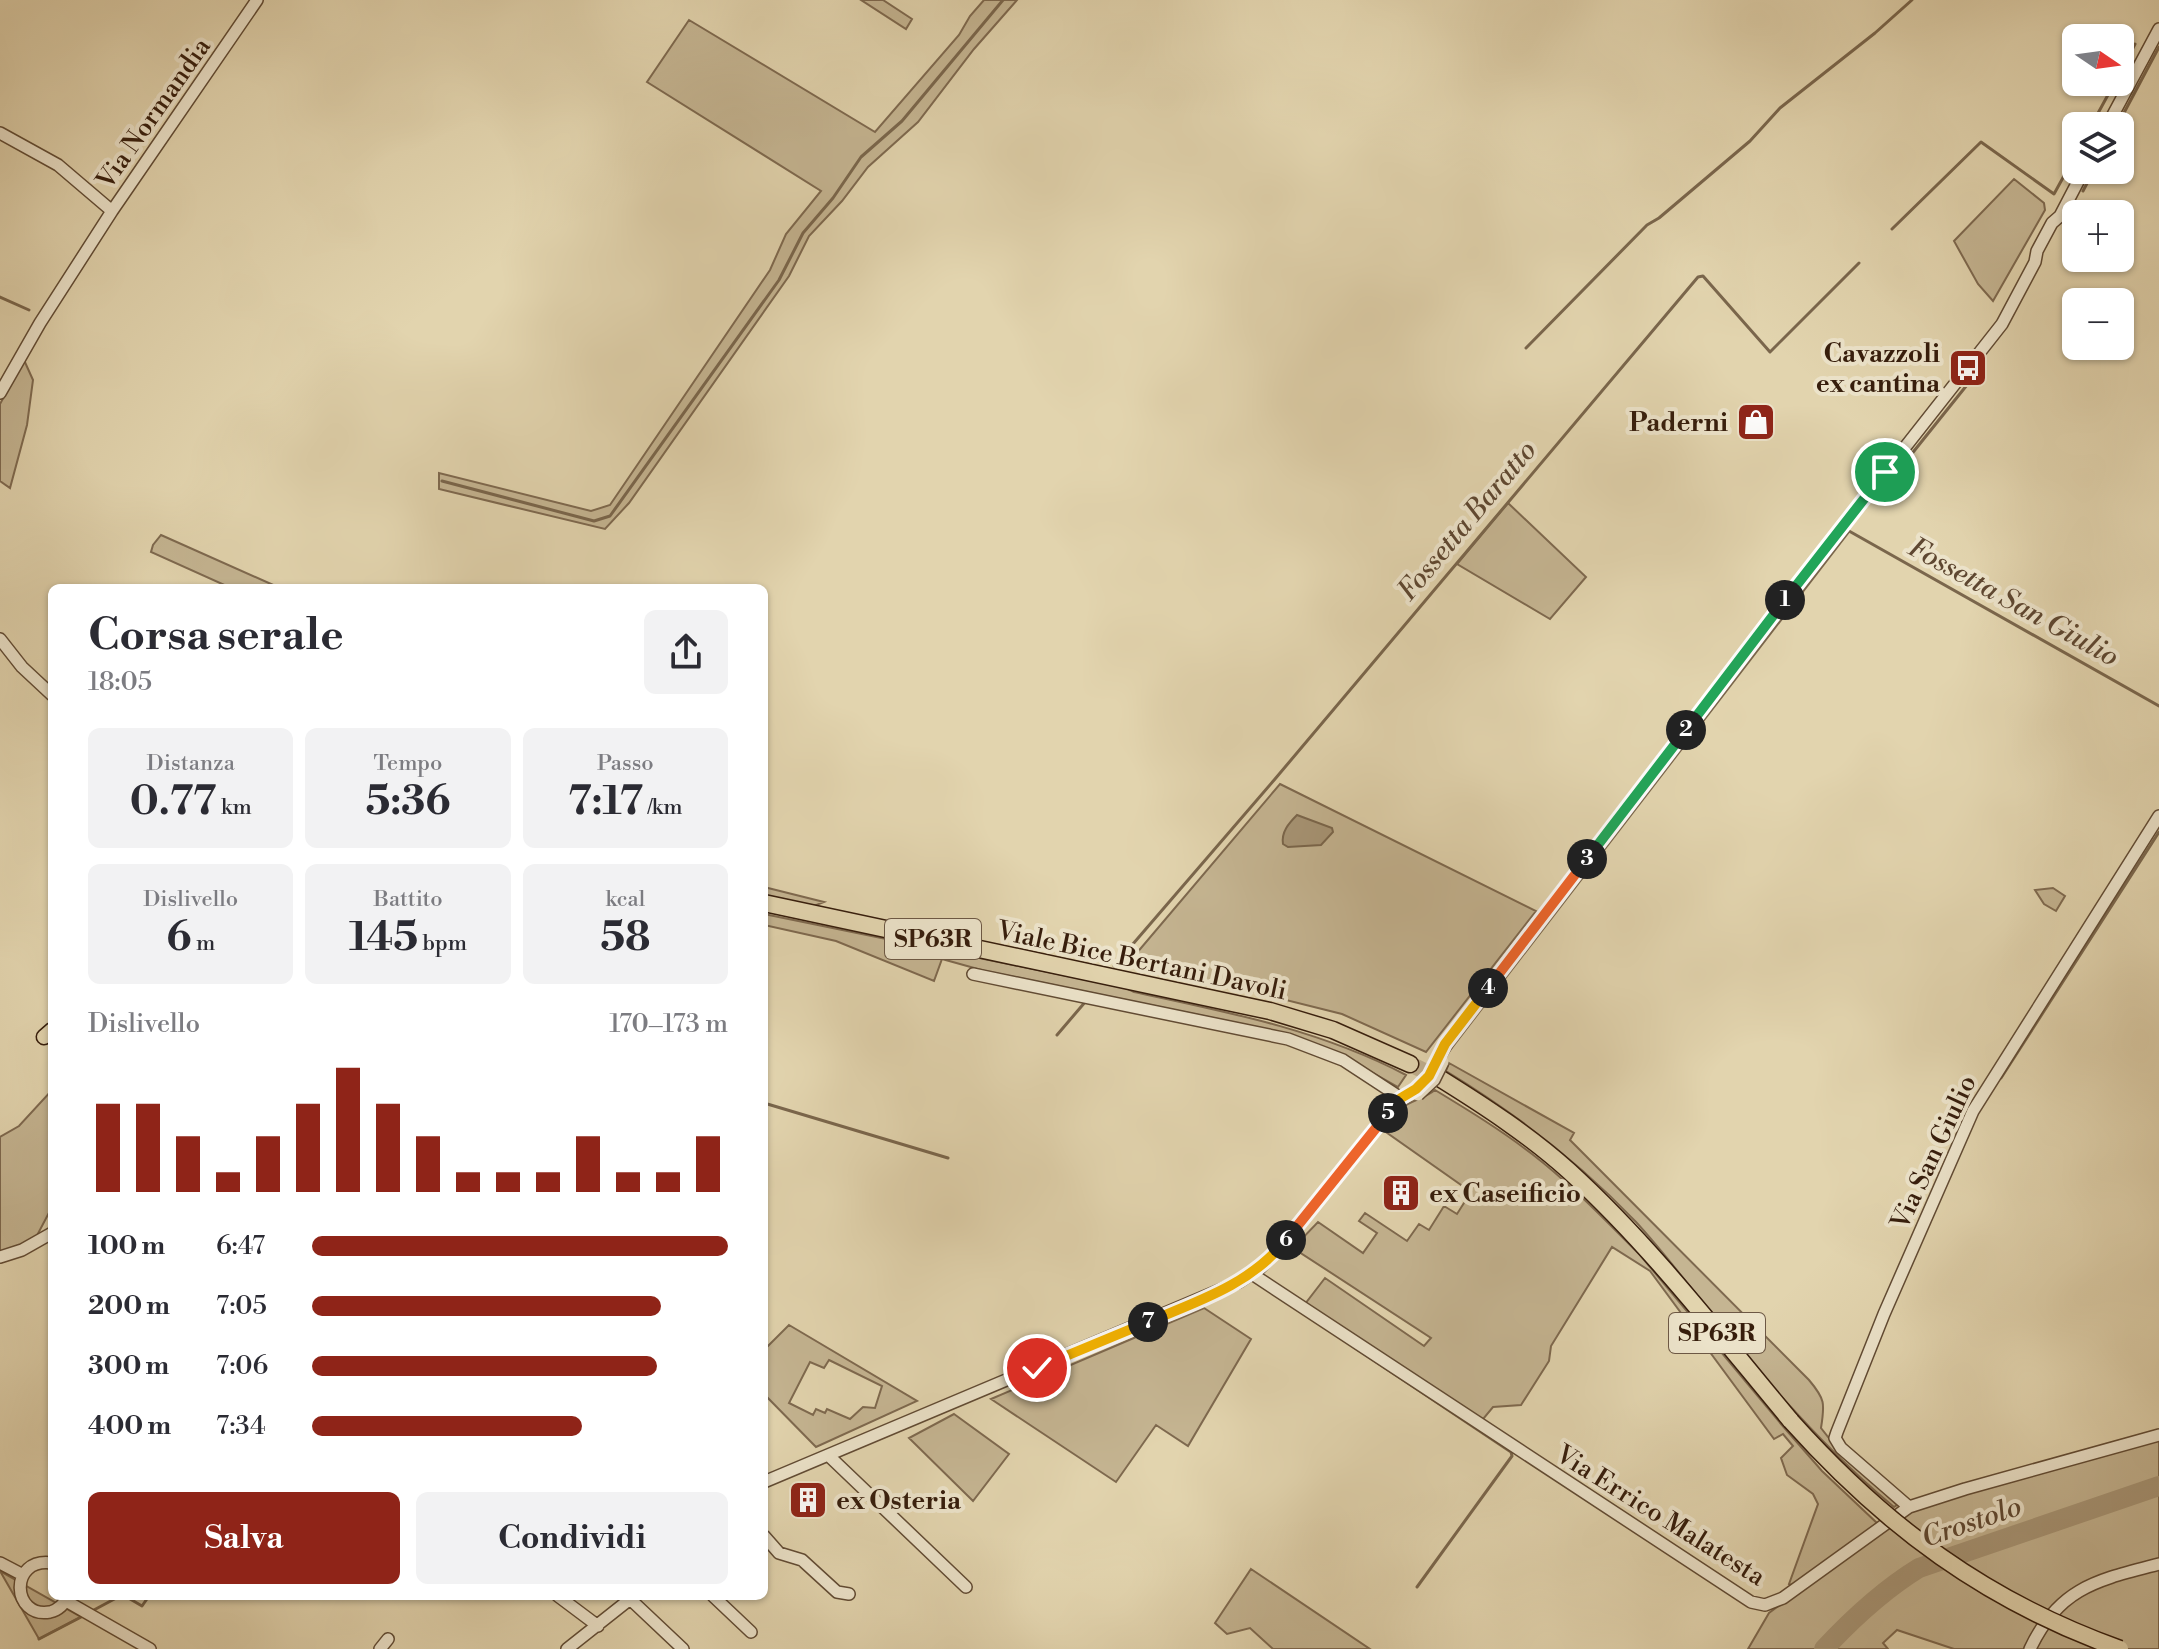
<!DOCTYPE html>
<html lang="it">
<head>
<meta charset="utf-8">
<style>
	:root { --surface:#fff; --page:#f2f2f3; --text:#2b2b33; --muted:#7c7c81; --accent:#8f2418 }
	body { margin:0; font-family:"Libre Bodoni",serif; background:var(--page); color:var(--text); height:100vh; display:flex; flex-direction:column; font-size:30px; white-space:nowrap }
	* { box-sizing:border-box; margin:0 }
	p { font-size:26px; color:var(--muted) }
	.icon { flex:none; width:44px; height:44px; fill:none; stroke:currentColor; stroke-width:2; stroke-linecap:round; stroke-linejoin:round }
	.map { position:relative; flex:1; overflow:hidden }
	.sheet { position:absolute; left:48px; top:584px; width:720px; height:1016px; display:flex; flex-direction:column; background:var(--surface); border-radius:12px; box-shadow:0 2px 6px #0004 }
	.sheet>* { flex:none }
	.needle { width:52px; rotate:103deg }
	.buttons { position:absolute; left:2062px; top:24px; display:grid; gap:16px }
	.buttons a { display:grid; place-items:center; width:72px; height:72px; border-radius:12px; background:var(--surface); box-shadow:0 2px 6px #0004; font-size:40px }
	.pin { position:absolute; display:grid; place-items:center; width:68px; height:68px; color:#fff; margin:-34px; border:4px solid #fff; border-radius:50%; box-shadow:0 2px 8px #0007 }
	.km { position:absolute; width:40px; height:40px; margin:-20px; border-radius:50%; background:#222; color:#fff; font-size:22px; line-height:40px; text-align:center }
	.round { display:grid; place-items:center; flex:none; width:84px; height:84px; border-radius:12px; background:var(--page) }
	.summary { display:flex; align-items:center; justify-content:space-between; height:136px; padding:0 40px }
	h1 { font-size:44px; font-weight:700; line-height:60px }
	.metrics { display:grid; grid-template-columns:repeat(3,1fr); gap:12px; height:136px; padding:8px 40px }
	.metrics div { display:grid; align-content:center; border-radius:12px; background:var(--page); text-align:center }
	.metrics b { font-size:40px; font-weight:700 }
	.metrics small { font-size:22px; font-weight:400 }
	.metrics p { font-size:22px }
	.chart { height:224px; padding:16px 40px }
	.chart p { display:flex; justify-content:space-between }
	.chart svg { width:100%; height:144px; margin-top:8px; stroke:var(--accent); stroke-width:6 }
	.primary-button { display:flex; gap:16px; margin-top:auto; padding:16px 40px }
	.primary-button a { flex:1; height:92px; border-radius:12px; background:var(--accent); color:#fff; font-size:32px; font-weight:700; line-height:92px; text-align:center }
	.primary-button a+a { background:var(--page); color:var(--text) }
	ul { padding:0 40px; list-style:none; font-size:26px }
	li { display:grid; grid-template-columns:128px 96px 1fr; align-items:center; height:60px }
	li i { height:20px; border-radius:10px; background:var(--accent) }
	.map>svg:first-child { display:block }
</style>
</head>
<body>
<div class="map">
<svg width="2159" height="1649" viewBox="0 0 2159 1649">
	<rect width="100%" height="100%" fill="#e2d4ae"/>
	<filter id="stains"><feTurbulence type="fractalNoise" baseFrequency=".0025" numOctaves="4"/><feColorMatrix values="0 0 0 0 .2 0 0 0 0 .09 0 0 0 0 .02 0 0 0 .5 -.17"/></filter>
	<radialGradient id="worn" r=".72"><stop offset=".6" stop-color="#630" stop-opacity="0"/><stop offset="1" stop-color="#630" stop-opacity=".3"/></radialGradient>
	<path fill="#c5b592" stroke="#7e694f" stroke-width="2" fill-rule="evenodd" d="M861,0h22l29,19 -6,10z
		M984,0h33l-43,49 -56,73 -50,45 -26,34 -33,35 -20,40 -160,227 -24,26 -166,-40v-16l152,38 19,-6 160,-235 16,-36 35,-43 -174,-109 42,-62 186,112 84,-97 11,-19z
		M2014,179l30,24 1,7 -52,91 -15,-17 -24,-43z
		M24,360l9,20 -6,45 -17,63 -10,-7v-77z
		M1508,503l78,74 -36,42 -93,-55z
		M161,535l119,53h-49l-80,-36 2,-7z
		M1280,784l256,127 -110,141 -84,-38 -212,-53z
		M764,887l60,15 -10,4 -50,-10z
		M2053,888l12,8 -9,15 -12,-7 -9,-14z
		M764,914l362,74 8,4c94,20 186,38 272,83l-8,12 -50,-28 -72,-28 -291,-60 -43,-12 -8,22 -98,-40 -72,-16z
		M1449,1063l125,70 -4,7 239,240c16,19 16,23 12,48l15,19 61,58 -3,2c-50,-41 -95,-90 -138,-139 -41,-47 -77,-99 -120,-146 -56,-59 -121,-109 -190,-151z
		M52,1090v117l-20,38 -32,11v-119l19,-11z
		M1435,1090c33,20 66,40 97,64 39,30 73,66 108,101l141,169 41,47 56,53 -82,62 -7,-2 29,-80 -5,-10 -26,-19 -6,-17 12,-12 -10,-12 -9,5 -124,-168 -38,-24 -61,99 -2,15 -28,44 -28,2 -14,17 -174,-120 20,-26 99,68 7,-8 -138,-90 25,-26 45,31 14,-20 -18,-12 6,-8 42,28 12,-17 10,6 15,-24 13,8 14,-22 -88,-62c5,-6 10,-16 17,-21 11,-9 24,-10 35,-19z
		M1204,1308l47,31 -63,107 -32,-21 -40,57 -125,-83z
		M789,1325l128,76 -101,46 -52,-53v-44zM829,1360l53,26 -7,22 -12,-1 -13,12 -23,-10 -2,4 -9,-4 -3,6 -24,-12 21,-41 14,6z
		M954,1414l55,40 -36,47 -64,-63z
		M2159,1437v212h-205l-57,-19 -14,13 5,6h-140l21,-36 138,-102z
		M1251,1569l119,80h-97l-23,-21 -23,6 -12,-11z
		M0,1571l81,46 -42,22z"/>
	<path fill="#a89677" stroke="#7a664c" stroke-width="2" d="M1297,815l35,13 1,4 -12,13 -33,2 -5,-3c-2,-12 6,-21 14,-29z"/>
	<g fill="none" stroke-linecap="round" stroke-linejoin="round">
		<path stroke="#7a664c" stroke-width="3" d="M2120,73l15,-29
			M2091,126l24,-44
			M2117,126l42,-79
			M2083,191l11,-21
			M1892,229l89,-87 73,52 22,-40
			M0,297l29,13
			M1526,348l121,-123 12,-7 91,-77 30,-33 95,-75 37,-33
			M1898,471l77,-96
			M442,481l152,40 16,-5 169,-236 24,-47 30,-35 28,-41 41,-36 101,-121
			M1114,966l161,-187 423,-502 5,-1 67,76 89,-89
			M1057,1035l29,-34
			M1448,1052l401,-521 310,175
			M2001,1078l158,-246
			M764,1103l184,55
			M1351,1345l160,107 1,4 -95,131
			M125,1596l17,10 7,-10
			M92,1611l28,-15
			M39,1639l46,-24"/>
		<path stroke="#a89677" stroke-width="20" d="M1824,1649c29,-31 59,-59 95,-81l240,-82"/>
		<path stroke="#c0af8e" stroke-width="16" stroke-dasharray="16 8" stroke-linecap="butt" d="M1410,1064l31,15"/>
		<defs>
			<path id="minor" d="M2107,126l52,-97
				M0,133l58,32 54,46
				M0,393l40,-70 72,-112 145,-211
				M0,639l22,28 30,28
				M973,974l315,65 55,21 58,38
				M1438,1059l17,-29 355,-462 192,-244 33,-62 2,-11 15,-28 8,-7 24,-46
				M0,1257l22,-7 30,-17
				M1252,1274l499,328 14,3 18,-7 126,-91 56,-18 194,-54
				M829,1456l137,131
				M764,1482l475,-200 21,-14 22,-23 109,-137 10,-10 11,-7
				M1909,1507l-68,-59 -6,-10 2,-6 47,-118 89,-203 186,-295
				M764,1536l15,17 23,7 35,32 12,2
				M0,1563l23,12
				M52,1563c-44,-6 -40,56 -2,49 9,-2 14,-8 19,-16
				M558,1596l40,30
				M713,1596l38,36
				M630,1599l53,50
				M66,1601l84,48
				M380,1649l8,-10
				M567,1649l67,-53
				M2030,1649c29,-62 68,-69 129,-85"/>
			<path id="major" d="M44,1037l8,-7"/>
			<path id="highway" d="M764,903l506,108 63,19 77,34
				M1441,1079c45,28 89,57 128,92 82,75 151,165 222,250"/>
		</defs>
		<use href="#minor" stroke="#614b34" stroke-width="14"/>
		<use href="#major" stroke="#361d0c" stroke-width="17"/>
		<use href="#highway" stroke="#361d0c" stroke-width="19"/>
		<use href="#minor" stroke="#ece3ca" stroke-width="11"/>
		<use href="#major" stroke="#e2d4ae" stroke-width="14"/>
		<use href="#highway" stroke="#e2d4ae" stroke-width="16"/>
		<defs>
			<path id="minor-bridge" d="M1418,1095l16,-15 9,-18"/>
			<path id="highway-bridge" d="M1791,1421c95,106 195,180 329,228"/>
		</defs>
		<use href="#minor-bridge" stroke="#614b34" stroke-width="14" stroke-linecap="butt"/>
		<use href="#highway-bridge" stroke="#361d0c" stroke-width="19" stroke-linecap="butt"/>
		<use href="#minor-bridge" stroke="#ece3ca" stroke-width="11"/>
		<use href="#highway-bridge" stroke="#e2d4ae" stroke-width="16"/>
	</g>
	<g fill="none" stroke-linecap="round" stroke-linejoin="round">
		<defs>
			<path id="split-1" d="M1785,600l100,-128"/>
			<path id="split-2" d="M1686,730l99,-130"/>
			<path id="split-3" d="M1587,859l99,-129"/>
			<path id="split-4" d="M1488,988l99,-129"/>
			<path id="split-5" d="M1388,1113l13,-15 15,-9 13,-13 16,-32 43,-56"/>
			<path id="split-6" d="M1286,1240l102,-127"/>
			<path id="split-7" d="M1148,1322c51,-21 103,-38 138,-82"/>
			<path id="split-8" d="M1037,1368l111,-46"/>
		</defs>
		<use href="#split-1" stroke="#fff" stroke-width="16"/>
		<use href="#split-2" stroke="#fff" stroke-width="16"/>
		<use href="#split-3" stroke="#fff" stroke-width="16"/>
		<use href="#split-4" stroke="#fff" stroke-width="16"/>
		<use href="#split-5" stroke="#fff" stroke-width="16"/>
		<use href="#split-6" stroke="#fff" stroke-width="16"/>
		<use href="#split-7" stroke="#fff" stroke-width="16"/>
		<use href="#split-8" stroke="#fff" stroke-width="16"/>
		<use href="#split-1" stroke="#22a559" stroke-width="10"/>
		<use href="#split-2" stroke="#22a559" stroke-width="10"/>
		<use href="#split-3" stroke="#22a559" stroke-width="10"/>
		<use href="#split-4" stroke="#f0652b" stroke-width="10"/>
		<use href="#split-5" stroke="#f5b400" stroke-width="10"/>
		<use href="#split-6" stroke="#f0652b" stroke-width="10"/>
		<use href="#split-7" stroke="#f5b400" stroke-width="10"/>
		<use href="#split-8" stroke="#f5b400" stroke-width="10"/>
	</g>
	<defs>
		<symbol id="bus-square" viewBox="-11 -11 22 22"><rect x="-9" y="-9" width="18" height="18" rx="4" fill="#8f2418" stroke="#ece3ca"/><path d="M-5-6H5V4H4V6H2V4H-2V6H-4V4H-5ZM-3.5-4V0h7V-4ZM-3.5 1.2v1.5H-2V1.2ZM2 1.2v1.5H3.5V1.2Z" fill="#fff"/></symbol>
		<symbol id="shop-square" viewBox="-11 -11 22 22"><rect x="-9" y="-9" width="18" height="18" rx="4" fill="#8f2418" stroke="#ece3ca"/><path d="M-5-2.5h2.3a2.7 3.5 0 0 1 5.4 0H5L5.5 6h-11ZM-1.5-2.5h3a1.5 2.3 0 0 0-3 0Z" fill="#fff"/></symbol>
		<symbol id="building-square" viewBox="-11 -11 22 22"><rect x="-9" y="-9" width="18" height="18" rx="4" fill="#8f2418" stroke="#ece3ca"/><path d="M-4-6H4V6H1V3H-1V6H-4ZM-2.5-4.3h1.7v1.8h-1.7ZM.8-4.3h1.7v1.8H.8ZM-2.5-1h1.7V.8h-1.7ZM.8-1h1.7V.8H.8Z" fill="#fff"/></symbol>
	</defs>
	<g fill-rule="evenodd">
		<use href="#bus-square" x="1946" y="346" width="44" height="44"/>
		<use href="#shop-square" x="1734" y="400" width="44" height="44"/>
		<use href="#building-square" x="1379" y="1171" width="44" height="44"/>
		<use href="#building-square" x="786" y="1478" width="44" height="44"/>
	</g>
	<g text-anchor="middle" stroke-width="8" stroke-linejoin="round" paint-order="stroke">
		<g fill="#ece3ca" stroke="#6d5845" stroke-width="2">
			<rect x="885" y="919" width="96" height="40" rx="6"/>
			<rect x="1669" y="1313" width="96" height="40" rx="6"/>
		</g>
		<g font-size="24" font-weight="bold" fill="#361d0c">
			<text x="933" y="947">SP63R</text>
			<text x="1717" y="1341">SP63R</text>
		</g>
		<g font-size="26" fill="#361d0c" stroke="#ece3ca">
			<text transform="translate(153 113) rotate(-55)" y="9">Via Normandia</text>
			<text transform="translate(1142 960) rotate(12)" y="9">Viale Bice Bertani Davoli</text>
			<text transform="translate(1933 1152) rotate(-65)" y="9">Via San Giulio</text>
			<text transform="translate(1661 1515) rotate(32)" y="9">Via Errico Malatesta</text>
		</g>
		<g font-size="26" font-weight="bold" fill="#361d0c" stroke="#ece3ca" text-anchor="end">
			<text x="1940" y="362">Cavazzoli<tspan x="1940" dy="30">ex cantina</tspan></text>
			<text x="1728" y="431">Paderni</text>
			<text x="1429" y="1202" text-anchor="start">ex Caseificio</text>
			<text x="836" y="1509" text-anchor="start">ex Osteria</text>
		</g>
		<g font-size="28" font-style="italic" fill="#5e4731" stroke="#ece3ca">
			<text transform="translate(1466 520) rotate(-50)" y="10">Fossetta Baratto</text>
			<text transform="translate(2014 601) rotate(29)" y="10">Fossetta San Giulio</text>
			<text transform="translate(1971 1521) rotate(-19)" y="10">Crostolo</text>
		</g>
	</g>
	<rect width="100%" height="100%" filter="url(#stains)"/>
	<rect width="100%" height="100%" fill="url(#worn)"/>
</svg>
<div class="buttons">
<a><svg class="needle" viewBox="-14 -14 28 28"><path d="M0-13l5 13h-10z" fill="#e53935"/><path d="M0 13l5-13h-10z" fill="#7c7c81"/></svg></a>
<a><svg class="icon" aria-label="layers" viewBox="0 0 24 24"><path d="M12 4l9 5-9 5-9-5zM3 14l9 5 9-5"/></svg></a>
<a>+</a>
<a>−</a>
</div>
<div class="pin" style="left:1885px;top:472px;background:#1e9e55"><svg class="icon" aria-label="arrive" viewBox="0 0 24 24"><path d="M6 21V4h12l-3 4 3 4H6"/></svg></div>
<div class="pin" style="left:1037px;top:1368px;background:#d93025"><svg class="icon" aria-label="check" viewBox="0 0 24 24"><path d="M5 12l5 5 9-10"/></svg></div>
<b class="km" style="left:1785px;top:600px">1</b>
<b class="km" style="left:1686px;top:730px">2</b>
<b class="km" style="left:1587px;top:859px">3</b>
<b class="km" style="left:1488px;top:988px">4</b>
<b class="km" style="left:1388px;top:1113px">5</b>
<b class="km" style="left:1286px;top:1240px">6</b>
<b class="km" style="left:1148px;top:1322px">7</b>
<section class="sheet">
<div class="summary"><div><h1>Corsa serale</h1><p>18:05</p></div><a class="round"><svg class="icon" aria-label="share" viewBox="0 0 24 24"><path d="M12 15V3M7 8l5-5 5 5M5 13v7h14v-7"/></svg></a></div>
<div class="metrics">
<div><p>Distanza</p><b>0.77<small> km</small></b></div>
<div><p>Tempo</p><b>5:36</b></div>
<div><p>Passo</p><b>7:17<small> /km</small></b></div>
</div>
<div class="metrics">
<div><p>Dislivello</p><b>6<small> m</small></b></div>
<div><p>Battito</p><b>145<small> bpm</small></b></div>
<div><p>kcal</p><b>58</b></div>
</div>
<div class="chart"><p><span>Dislivello</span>170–173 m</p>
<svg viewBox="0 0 160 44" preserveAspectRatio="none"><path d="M5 44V17M15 44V17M25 44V27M35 44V38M45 44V27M55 44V17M65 44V6M75 44V17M85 44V27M95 44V38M105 44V38M115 44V38M125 44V27M135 44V38M145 44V38M155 44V27"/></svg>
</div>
<ul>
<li><b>100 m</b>6:47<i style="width:100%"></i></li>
<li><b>200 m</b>7:05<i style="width:84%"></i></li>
<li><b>300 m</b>7:06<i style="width:83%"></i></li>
<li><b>400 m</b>7:34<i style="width:65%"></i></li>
</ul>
<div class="primary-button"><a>Salva</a><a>Condividi</a></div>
</section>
</div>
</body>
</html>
